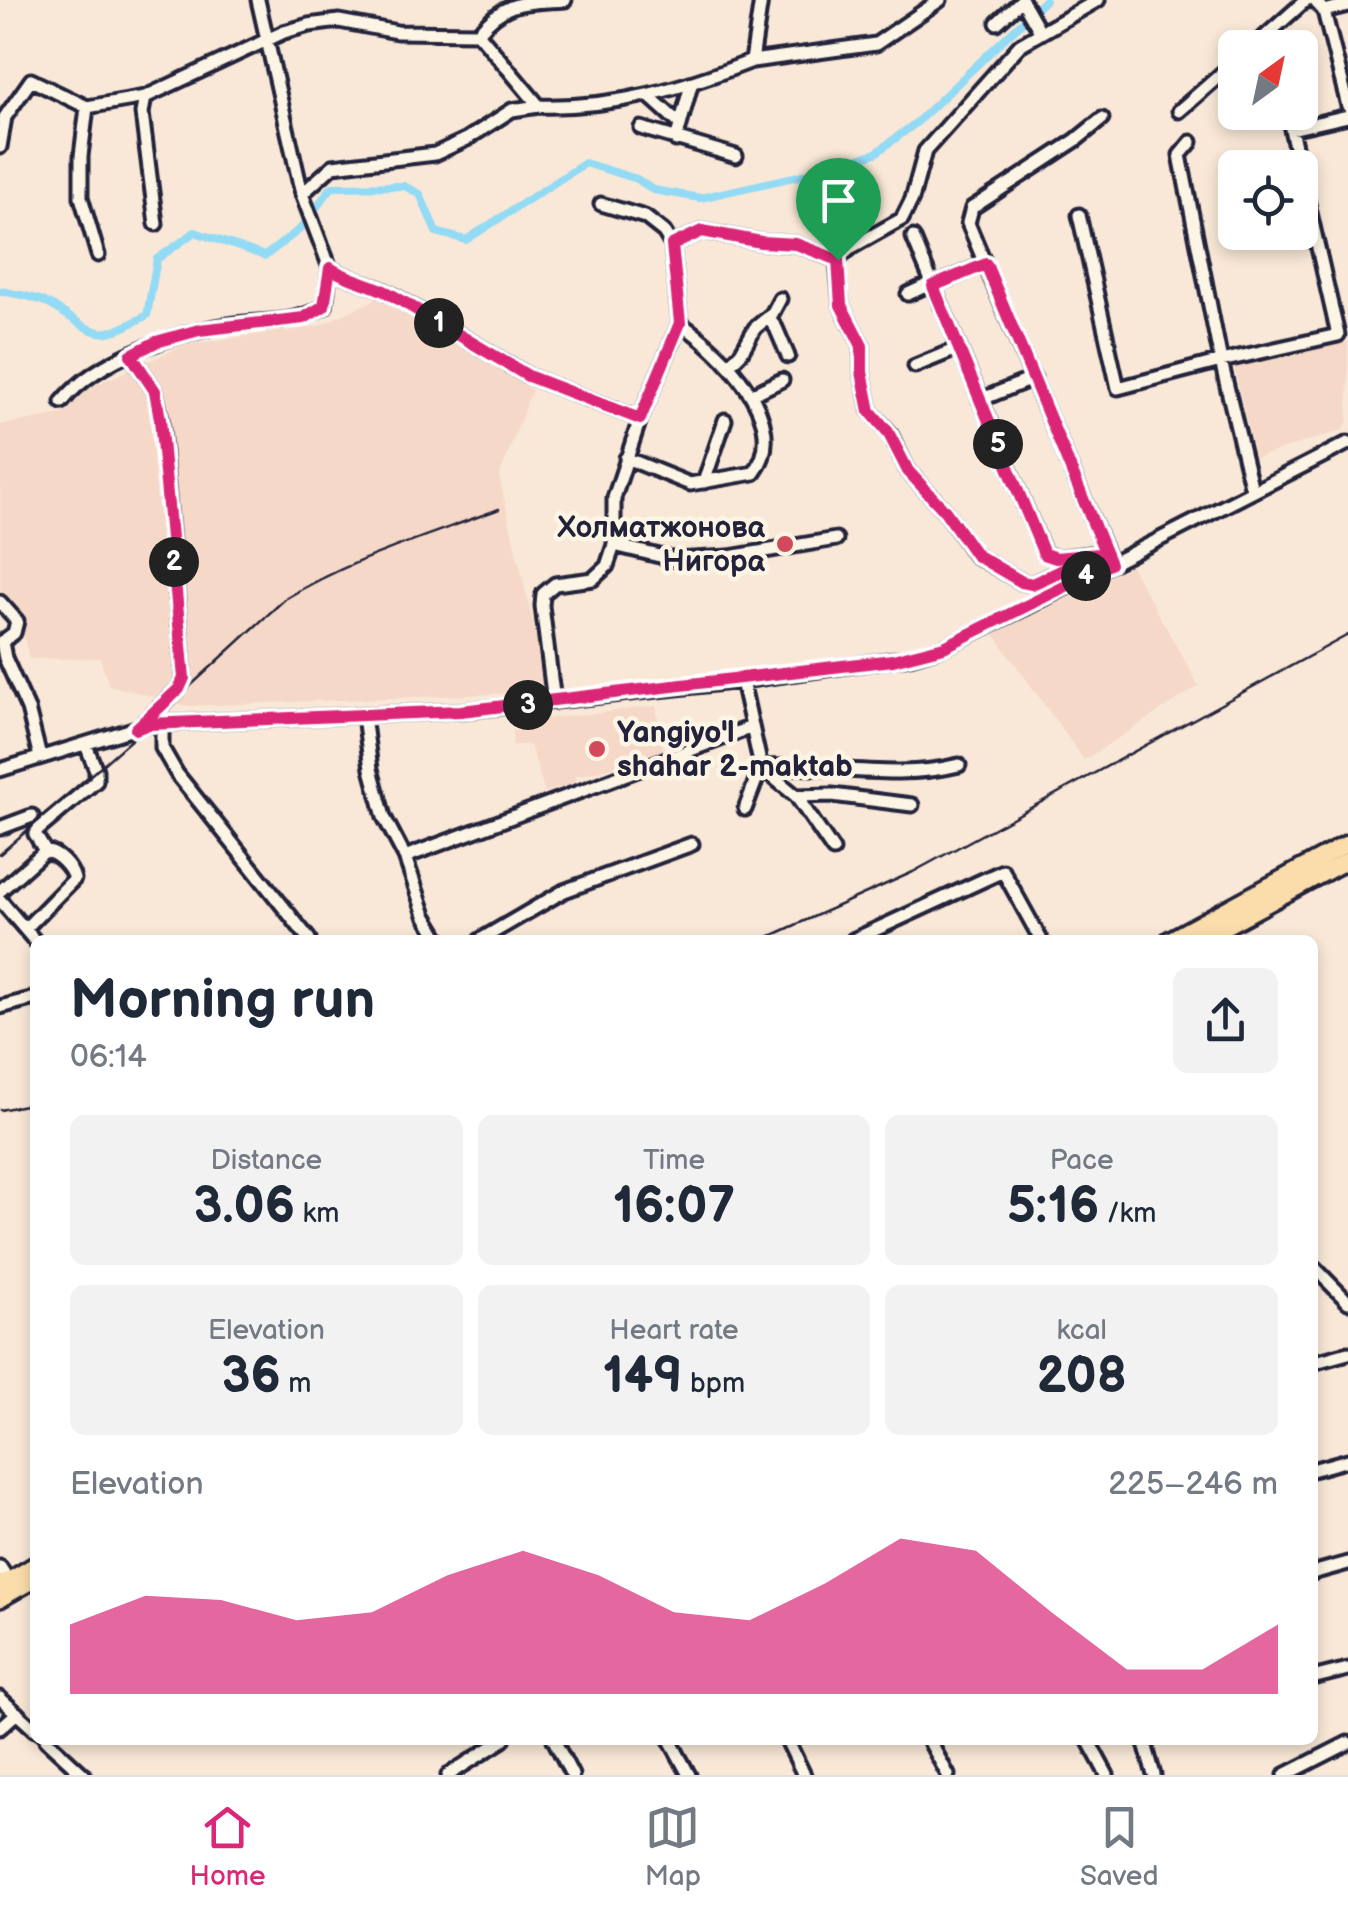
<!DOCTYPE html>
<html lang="en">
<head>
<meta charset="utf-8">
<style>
	:root { --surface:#fff; --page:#f2f2f3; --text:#1f2937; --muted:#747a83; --line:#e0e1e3; --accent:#db2777 }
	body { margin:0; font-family:"Balsamiq Sans",sans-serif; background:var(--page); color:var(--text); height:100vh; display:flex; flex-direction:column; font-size:38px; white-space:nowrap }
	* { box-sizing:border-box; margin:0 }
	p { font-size:32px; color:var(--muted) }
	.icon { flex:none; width:55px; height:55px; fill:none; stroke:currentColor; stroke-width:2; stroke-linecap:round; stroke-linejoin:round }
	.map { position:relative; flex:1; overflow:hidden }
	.panel { position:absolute; left:30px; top:935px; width:1288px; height:810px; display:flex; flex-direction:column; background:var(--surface); border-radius:15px; box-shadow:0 5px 15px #0003 }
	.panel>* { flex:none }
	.needle { width:65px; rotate:33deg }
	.tools { position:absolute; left:1218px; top:30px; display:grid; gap:20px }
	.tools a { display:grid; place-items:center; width:100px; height:100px; border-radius:15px; background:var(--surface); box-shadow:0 5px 15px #0003; font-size:50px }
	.pin { position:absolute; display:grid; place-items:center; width:85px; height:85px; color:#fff; margin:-102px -42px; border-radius:50% 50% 50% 0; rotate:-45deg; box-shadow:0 0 10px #0007 }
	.pin .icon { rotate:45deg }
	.km { position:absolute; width:50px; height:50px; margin:-25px; border-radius:50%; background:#222; color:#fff; font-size:28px; line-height:50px; text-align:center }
	.round { display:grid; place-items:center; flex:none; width:105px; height:105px; border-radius:15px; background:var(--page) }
	.head { display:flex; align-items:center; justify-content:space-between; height:170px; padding:0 40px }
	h1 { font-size:55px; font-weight:700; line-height:75px }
	.metrics { display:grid; grid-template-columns:repeat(3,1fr); gap:15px; height:170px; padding:10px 40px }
	.metrics div { display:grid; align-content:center; border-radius:15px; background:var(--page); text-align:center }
	.metrics b { font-size:50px; font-weight:700 }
	.metrics small { font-size:28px; font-weight:400 }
	.metrics p { font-size:28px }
	.chart { height:280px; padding:20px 40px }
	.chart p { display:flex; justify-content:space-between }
	.chart svg { width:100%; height:180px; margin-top:10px; fill:var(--accent); opacity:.7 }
	.dock { display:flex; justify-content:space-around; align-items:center; height:140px; border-top:2px solid var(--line); background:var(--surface); font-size:28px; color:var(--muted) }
	.dock a { display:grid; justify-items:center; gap:5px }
	.dock .current { color:var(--accent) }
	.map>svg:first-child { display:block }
</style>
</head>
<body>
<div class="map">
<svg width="1348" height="1775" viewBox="0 0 1348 1775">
	<rect width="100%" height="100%" fill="#f9e8d7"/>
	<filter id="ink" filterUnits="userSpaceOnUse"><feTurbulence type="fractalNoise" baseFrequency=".01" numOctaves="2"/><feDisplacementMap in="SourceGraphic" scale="20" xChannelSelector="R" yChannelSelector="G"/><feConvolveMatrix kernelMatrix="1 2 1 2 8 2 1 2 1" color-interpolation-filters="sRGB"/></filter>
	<g filter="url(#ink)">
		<path fill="#f5d8c7" d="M383,296l149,94 -33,87 50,215 -361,14 -79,-21 -9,-27 -71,1 -10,-45 -19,-20v-169l63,-11 23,-25 99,-44 133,-19z
			M1348,342v80l-5,8 -88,28 -21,-91z
			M1131,566l68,120 -115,74 -90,-126z
			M656,706l8,49 -89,21v7l-30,9 -15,-47h-17l-1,-14 15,-1v-9z"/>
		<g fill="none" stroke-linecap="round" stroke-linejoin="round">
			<path stroke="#93daf5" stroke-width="8" d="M0,291c15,3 34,5 47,12 48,27 46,44 100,12l10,-56 38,-27 70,24 35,-27 32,-42 72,-1 16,8 16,38 30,8 119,-77 52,16 16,11 47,8 107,-24 69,-21 41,-31 128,-122"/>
			<defs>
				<path id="minor" d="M1022,0l19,33
					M1098,0l-78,45 -95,106 -13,48 -10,20 -50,28 -15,13 4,45 21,41v26l8,39 19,21 19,39 37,40 30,44 47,27 10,2 66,-30
					M1314,0l10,11 24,95
					M1324,11l24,-6
					M997,23l25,-23
					M478,33c28,-33 44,-30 87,-33
					M1252,48l54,-48
					M752,61l124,-17 64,-44
					M145,97l-3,16 14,111
					M650,97l30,27
					M87,107l-6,49v41l17,58
					M1179,111l56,-49
					M1102,119l-26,21 -104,68 -4,15 141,337
					M641,128l95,28
					M676,140l15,-55
					M1191,142l-11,13 41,206 31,129
					M0,147l5,-30 26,-37 56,27 58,-10 139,-65 25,-7 30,-4 58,11 81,1 61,73c77,2 141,-17 213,-45l9,-61
					M1300,168l-9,-39 57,-13
					M302,194l31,-28 102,-12 32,-15 45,-29 27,-4
					M1079,215l39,173 103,-27 117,-26 -38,-166
					M913,237l131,316 12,5 34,-4
					M672,245l30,-14 59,11 35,2 41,16
					M330,268c18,12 41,15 61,26l137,82 112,43
					M933,286l52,-22
					M908,294l24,-11
					M768,318l8,10 12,28
					M131,355l24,36 6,28 23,259 -5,11 -38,36
					M730,364l11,-11 14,-25 17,-14 8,-15
					M915,366l44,-18
					M751,395l31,-15
					M980,400l54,-22
					M62,402c36,-45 117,-71 173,-78 35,-4 59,0 90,-18l5,-38 -28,-74 -44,-194
					M626,458l64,26 64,-11c39,-52 -33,-122 -74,-150
					M704,482l21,-62
					M614,545l62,15 53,-3 107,-18
					M0,602l17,19 -3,12 -12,9 3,16 23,51 12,48
					M742,681l19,86 -16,42
					M554,702l-12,-96 1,-12 12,-10 38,-5 14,-13 7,-21v-47l26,-79 40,-96 -8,-78 -8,-13 -19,-15 -44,-13
					M364,716l7,53 13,48 21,40 20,58 15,25
					M162,724v24l15,26 132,165
					M761,767c66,-3 134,14 198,-2
					M761,767l35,29 37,54
					M0,770l149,-46 312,-13 281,-30 168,-24 34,-10 81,-39 323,-165
					M796,796l36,-1 80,10
					M0,828l32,-12
					M45,851l-10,-17 3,-4 58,-49v-11l-10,-25
					M405,857l347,-130
					M0,891l45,-40c13,2 26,16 29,28l-48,49
					M0,900l35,41
					M480,940l84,-49 128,-47
					M853,940l150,-69 38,69
					M0,1007l35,-9
					M1312,1265l36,37
					M1312,1363l36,-10
					M1312,1470l36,-10
					M0,1567l9,14
					M1312,1573l36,-10
					M1312,1678l36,-9
					M0,1698l35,32
					M0,1728l17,-15
					M46,1740l38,35
					M554,1740l18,35
					M670,1740l19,35
					M787,1740l17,35
					M929,1740l19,35
					M1088,1740l19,35
					M1144,1740l10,35
					M448,1775l55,-35
					M1285,1775l63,-32"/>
				<path id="major" d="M1169,940l179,-97
					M1200,940l148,-80
					M0,1586l35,-21
					M0,1599l35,-20"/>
			</defs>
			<use href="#minor" stroke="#22223b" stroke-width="19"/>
			<use href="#major" stroke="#22223b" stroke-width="22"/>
			<use href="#minor" stroke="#fcf5e5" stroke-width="11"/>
			<use href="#major" stroke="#faddab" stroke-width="15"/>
			<path stroke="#22223b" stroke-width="2.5" d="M0,854l149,-130 136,-125c65,-40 143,-63 214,-90
				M762,940l151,-68 435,-237
				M0,1110l35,-7"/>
		</g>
	</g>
	<g fill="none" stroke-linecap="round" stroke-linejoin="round" filter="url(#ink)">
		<defs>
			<path id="route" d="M702,231l59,11 35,2 42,16 3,45 21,41v26l8,39 18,21 20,39 37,40 31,44 46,27 10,2 66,-30 -42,4 -12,-4 -111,-268 53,-22 124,300 -166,83 -51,13 -432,51 -312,13 -13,5 43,-40 5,-11 -24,-259 -5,-28 -24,-36 25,-13 43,-12 105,-12 20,-12 6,-38c18,12 41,15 60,26l138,82 112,43 40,-96 -8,-78z"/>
		</defs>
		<use href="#route" stroke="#fff" stroke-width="20"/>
		<use href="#route" stroke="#db2777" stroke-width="12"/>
	</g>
	<g fill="#d1495b" stroke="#fcf5e5" stroke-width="4">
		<circle cx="785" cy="544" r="10"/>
		<circle cx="597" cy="749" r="10"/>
	</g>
	<g text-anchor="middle" stroke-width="9" stroke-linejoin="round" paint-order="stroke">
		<g font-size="30" font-weight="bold" fill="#22223b" stroke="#fcf5e5" text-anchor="end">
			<text x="765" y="537">Холматжонова<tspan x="765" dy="34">Нигора</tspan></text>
			<text x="617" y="742" text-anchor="start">Yangiyo'l<tspan x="617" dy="34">shahar 2-maktab</tspan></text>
		</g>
	</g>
</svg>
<div class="tools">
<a><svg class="needle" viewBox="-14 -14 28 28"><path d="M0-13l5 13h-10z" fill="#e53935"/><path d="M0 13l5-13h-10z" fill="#747a83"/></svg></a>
<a><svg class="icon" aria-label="locate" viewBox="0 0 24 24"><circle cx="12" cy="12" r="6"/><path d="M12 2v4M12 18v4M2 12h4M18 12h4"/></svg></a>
</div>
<div class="pin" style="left:838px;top:260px;background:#1e9e55"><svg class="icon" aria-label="arrive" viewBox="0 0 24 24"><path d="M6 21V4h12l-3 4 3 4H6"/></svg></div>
<b class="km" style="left:439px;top:323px">1</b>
<b class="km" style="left:174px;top:562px">2</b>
<b class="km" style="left:528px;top:705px">3</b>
<b class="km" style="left:1086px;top:576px">4</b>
<b class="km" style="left:998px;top:444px">5</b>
<section class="panel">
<div class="head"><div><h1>Morning run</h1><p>06:14</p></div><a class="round"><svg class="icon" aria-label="share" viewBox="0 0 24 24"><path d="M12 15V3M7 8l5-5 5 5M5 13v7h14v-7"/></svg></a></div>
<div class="metrics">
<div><p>Distance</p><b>3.06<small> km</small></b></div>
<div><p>Time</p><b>16:07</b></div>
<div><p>Pace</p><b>5:16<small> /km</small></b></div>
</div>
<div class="metrics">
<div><p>Elevation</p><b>36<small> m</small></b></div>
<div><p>Heart rate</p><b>149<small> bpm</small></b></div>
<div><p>kcal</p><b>208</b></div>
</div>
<div class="chart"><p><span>Elevation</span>225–246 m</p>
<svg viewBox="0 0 160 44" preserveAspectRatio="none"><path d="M0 44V27L10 20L20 21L30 26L40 24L50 15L60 9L70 15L80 24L90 26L100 17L110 6L120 9L130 24L140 38L150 38L160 27V44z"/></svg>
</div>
</section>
</div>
<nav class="dock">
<a class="current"><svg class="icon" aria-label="home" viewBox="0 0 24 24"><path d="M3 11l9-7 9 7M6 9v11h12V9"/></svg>Home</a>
<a><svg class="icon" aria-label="map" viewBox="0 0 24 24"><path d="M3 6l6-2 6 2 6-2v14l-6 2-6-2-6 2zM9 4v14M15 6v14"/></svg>Map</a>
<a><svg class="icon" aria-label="saved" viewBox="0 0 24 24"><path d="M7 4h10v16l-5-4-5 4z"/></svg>Saved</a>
</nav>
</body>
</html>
